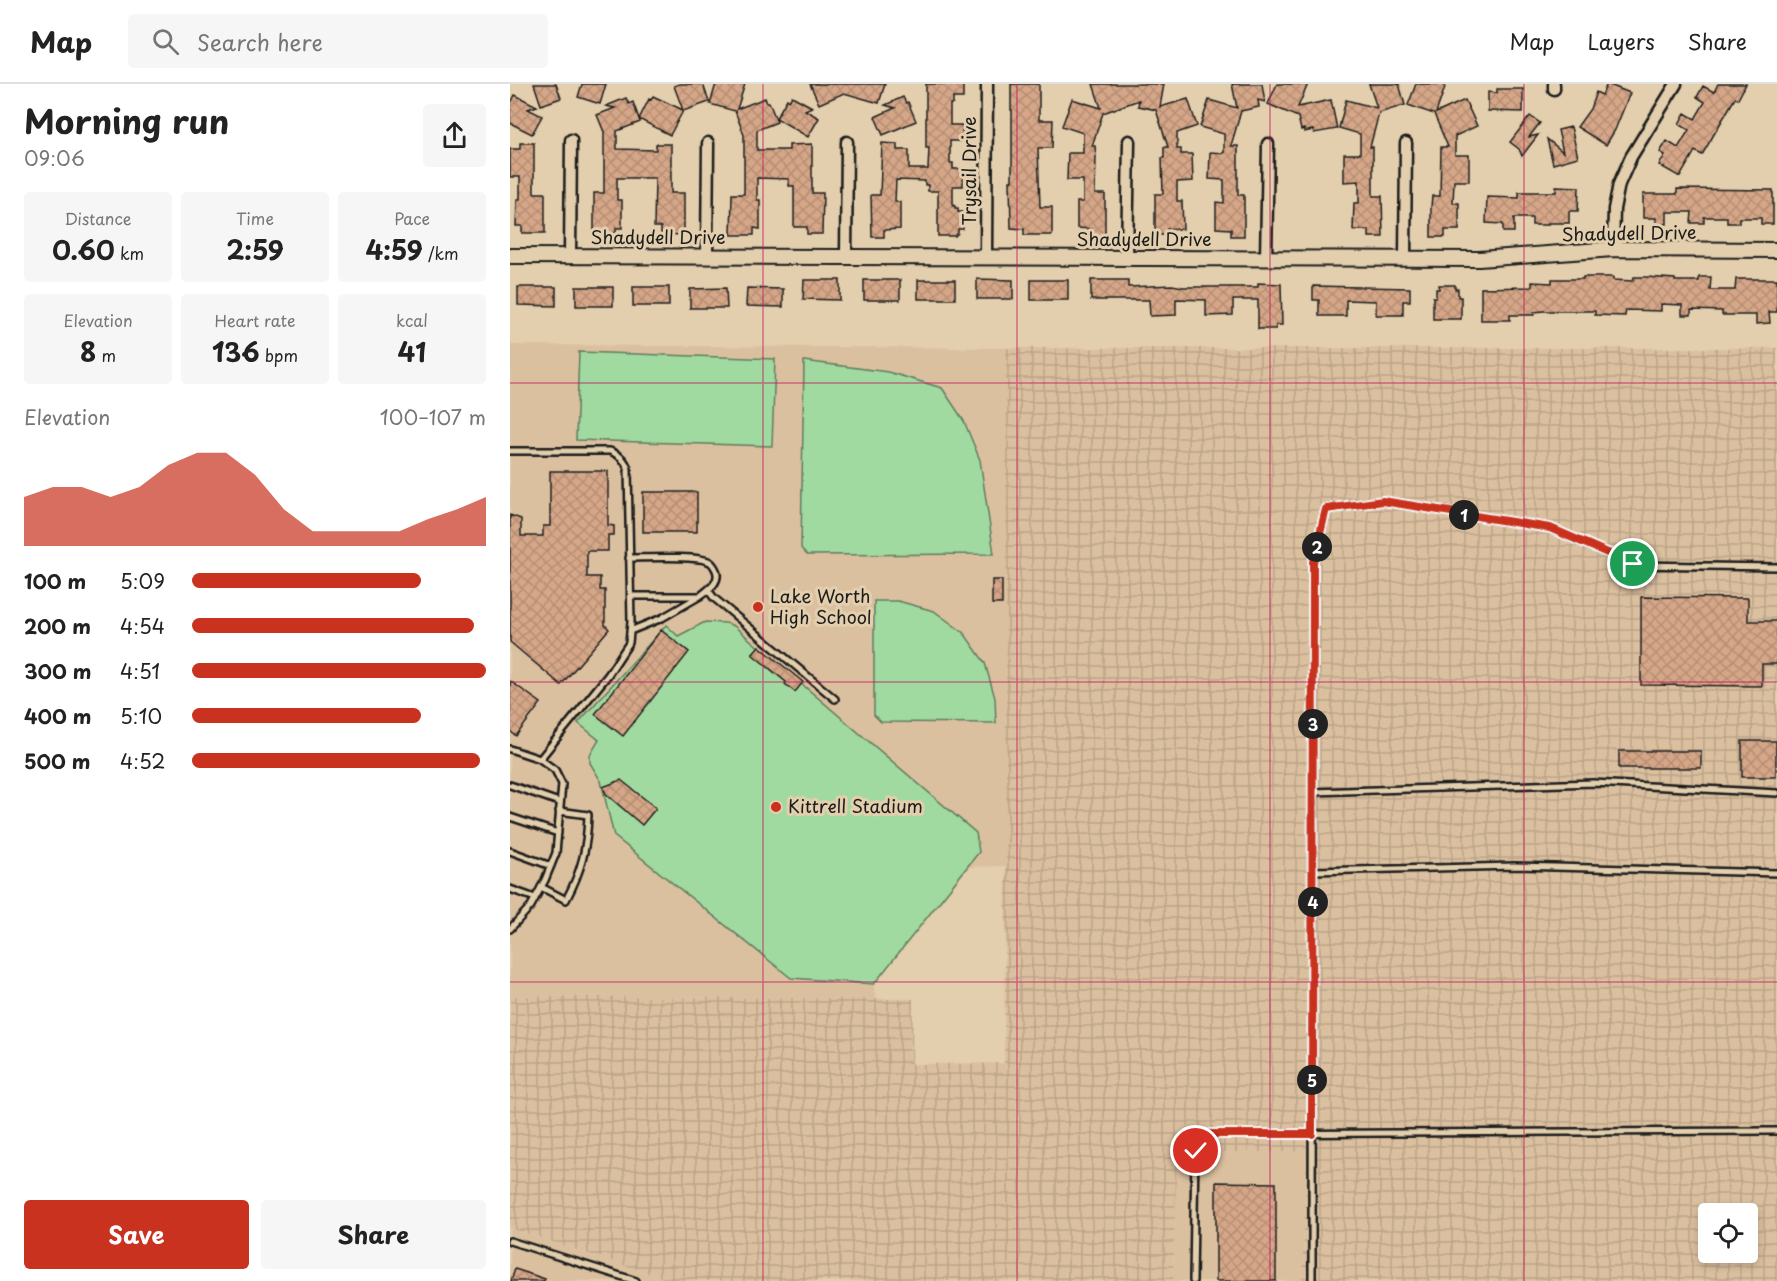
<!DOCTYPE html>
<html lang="en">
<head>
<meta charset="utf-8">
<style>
	:root { --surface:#fff; --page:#f6f6f6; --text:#222; --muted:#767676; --line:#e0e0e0; --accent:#c8321e }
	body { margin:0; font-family:"Playpen Sans",sans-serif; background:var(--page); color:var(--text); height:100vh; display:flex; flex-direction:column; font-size:22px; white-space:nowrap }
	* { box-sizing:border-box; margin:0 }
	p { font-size:20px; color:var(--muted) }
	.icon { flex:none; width:33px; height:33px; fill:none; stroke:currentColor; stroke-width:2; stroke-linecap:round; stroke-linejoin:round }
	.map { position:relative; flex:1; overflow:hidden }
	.drawer { display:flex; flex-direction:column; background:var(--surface); width:510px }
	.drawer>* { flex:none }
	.controls { position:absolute; left:1188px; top:1119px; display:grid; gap:12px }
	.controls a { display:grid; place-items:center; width:60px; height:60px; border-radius:6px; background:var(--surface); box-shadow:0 3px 9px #0003; font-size:30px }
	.pin { position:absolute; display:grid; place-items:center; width:51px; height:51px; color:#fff; margin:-26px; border:3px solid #fff; border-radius:50%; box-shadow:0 2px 6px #0007 }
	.km { position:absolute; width:30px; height:30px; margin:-15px; border-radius:50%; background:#222; color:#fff; font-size:16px; line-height:30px; text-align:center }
	.round { display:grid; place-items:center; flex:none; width:63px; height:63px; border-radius:6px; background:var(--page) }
	.overview { display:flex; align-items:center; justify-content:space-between; height:102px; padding:0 24px }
	h1 { font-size:33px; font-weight:700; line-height:45px }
	.metrics { display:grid; grid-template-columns:repeat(3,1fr); gap:9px; height:102px; padding:6px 24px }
	.metrics div { display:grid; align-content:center; border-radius:6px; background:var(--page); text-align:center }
	.metrics b { font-size:26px; font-weight:700 }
	.metrics small { font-size:16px; font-weight:400 }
	.metrics p { font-size:16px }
	.chart { height:168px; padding:12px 24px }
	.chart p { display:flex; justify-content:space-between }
	.chart svg { width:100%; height:108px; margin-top:6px; fill:var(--accent); opacity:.7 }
	.button { display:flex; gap:12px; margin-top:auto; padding:12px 24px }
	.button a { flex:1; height:69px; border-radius:6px; background:var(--accent); color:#fff; font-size:24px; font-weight:700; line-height:69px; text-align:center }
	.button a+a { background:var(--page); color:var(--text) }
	ul { padding:0 24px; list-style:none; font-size:20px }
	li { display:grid; grid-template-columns:96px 72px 1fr; align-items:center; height:45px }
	li i { height:15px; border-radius:8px; background:var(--accent) }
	header { display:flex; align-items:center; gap:36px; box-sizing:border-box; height:84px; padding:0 30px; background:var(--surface); border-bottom:2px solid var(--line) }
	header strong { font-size:28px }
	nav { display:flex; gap:33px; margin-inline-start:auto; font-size:21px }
	.search { width:420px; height:54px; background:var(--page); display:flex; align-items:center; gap:15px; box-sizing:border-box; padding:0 21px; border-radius:6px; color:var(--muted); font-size:22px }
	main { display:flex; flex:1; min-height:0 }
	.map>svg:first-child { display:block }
</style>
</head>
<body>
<header>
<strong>Map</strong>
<div class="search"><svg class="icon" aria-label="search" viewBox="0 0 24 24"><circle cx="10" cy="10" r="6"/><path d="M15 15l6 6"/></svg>Search here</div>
<nav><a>Map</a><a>Layers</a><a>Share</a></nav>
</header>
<main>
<section class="drawer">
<div class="overview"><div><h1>Morning run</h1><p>09:06</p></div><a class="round"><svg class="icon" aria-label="share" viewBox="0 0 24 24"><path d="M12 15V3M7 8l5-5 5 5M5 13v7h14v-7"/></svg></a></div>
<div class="metrics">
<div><p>Distance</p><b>0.60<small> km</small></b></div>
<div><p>Time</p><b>2:59</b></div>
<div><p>Pace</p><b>4:59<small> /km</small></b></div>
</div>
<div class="metrics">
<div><p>Elevation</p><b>8<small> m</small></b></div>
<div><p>Heart rate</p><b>136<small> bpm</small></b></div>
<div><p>kcal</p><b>41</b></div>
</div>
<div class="chart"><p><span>Elevation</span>100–107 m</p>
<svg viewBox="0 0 160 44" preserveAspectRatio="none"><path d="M0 44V24L10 20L20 20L30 24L40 20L50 11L60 6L70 6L80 15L90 29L100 38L110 38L120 38L130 38L140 33L150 29L160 24V44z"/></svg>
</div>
<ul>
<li><b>100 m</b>5:09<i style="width:78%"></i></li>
<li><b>200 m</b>4:54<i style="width:96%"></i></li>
<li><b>300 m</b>4:51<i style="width:100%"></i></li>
<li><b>400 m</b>5:10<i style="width:78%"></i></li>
<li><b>500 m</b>4:52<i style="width:98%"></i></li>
</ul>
<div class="button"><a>Save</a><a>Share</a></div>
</section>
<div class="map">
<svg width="1267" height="1197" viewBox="0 0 1267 1197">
	<defs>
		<pattern id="industrial-grid" width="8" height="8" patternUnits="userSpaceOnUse" patternTransform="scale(1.5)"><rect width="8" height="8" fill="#dbc09f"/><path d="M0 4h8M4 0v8" fill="none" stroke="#bba488"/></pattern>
		<pattern id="building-cross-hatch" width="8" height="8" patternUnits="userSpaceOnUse" patternTransform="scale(1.5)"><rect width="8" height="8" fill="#d5a687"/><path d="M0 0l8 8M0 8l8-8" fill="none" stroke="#b68e74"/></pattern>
	</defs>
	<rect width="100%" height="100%" fill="#e3cfad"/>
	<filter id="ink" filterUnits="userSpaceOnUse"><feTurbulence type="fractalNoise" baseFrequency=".0167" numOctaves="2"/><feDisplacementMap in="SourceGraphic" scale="12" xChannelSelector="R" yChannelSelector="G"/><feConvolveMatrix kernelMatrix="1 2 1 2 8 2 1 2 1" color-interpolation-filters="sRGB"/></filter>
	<g filter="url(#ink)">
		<path fill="#dbc09f" d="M0,261l496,3v518l-37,1 -95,117 1,15 -365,-3z
			M666,1068h131l-5,129h-129z
			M0,1144l162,53h-162z"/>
		<path fill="url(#industrial-grid)" fill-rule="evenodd" d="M496,264h771v933h-475l5,-129h-130l-4,129h-501l-162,-53v-232l403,3 -1,65 92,-1 2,-197zM1198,1130h40v38h-40z"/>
		<path fill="#a1daa0" stroke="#5e7b5e" stroke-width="1.5" d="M69,268l196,7 -3,87 -196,-6z
			M294,277l84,11 54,16 22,33 16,39 14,94 -187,1 -6,-7z
			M364,517h24l36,10 30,22 21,30 10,35 1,25 -115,-1 -7,-7z
			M195,538l21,1 8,3 242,207 3,19 -105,132 -83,-6 -177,-142 -13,-55 -11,-18v-8l9,-15 -21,-17 88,-98 12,11z"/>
		<path fill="url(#building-cross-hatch)" stroke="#1c1c1c" stroke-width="1.5" d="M24,0h22l5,14 -20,7z
			M72,0h24l-6,20 -22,-7z
			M169,0h24l6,18 -26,9 -13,24 -31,-16 1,3 -23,9v18l39,1v-6h15v49h13v42l-23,-1v-7h-7l1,-49h-38v22h5v28h-6v5l-22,1v-41h10v-61l-7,-17 18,-7 -9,-2 20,-8 3,6 4,-2 6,17 10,-20 2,1 2,-4 30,14 -9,-24z
			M206,0h29l-8,25 28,-11 2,5 2,-1 8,20 -20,8v20h32v-5l23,-1v49h11l-1,41h-15v-7h-13v-41h-5v-7l-32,-1v22h3v29l-6,-1v7h-23l1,-41h12v-59l-9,-24 -25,-7z
			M300,0h75l-6,19 -35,-10 -25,11z
			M416,0h37v14h-10v6h-3v21h12l1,16h-13v22h3v6h10v17h-10v20h2v2h3v4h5v17h-5v4l-3,3h-17v-45h-10v-6h-3v-4l-29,-1 -1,22h5v27l-16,1v7h-12l-1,-42h9l2,-52 15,1v6h12v19h19l1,-21h-3z
			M501,0h28v36h14l-1,28h-14l2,59h12v28h-28v-6l-13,-1 -1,-47h2v-71h-1z
			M583,0h71l-4,23 28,-8 9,27 -20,7v16h4v5h11l1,27 -16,1v19h5l1,28h-16l1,6h-13v-41h8l-1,-36h2v-11h4l-12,-37 -18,-4 1,-6 -36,13 -11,33h3l1,11 -1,37h10v42h-14l1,-7 -15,-1v-26h6v-22h-16l1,-27h15v-20l-21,-7 10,-27 29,9z
			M722,0h30l3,18 -7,-2 1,7 -18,4 -10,35h7v49h6v41h-13v-7l-15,-1v-26l8,1v-23l-15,-1 1,-27 14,1v-19l-24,-7 9,-27 28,8z
			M767,0h31l-10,23 33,-7 6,29 -23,4 -1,-3 -9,2v-3l-3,1 -3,-13 -30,-13z
			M859,0h30l6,21 -26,8 -9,34h3v49h9l1,41h-14v-7h-16l1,-27h5v-22l-15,1v-28h16v-20l-21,-6 7,-28 31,8z
			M906,0h30l-10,29 29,-13 12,26 -22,10v19h14v26h-15l-1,22h6v27h-14v7h-14v-30l1,-11h8l1,-49h7l-14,-33 -26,-9z
			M1097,0l23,9 -15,37 -9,15 -29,-18 13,-18 6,-17 6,3z
			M1208,0h28l-8,15 -3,-1 -33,57 -7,-4 -15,26 -21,-12 6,-10 -5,-3 7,-11 11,7 11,-18 -10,-6 6,-11 10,6 10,-17 -8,-5 6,-11 11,6z
			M987,5h26v23l-35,-1v-19l9,1z
			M5,11l22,11 -9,3 14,7 -10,18 -22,-11v-18z
			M282,12l20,11 -7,3 14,8 -11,19 -32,-19 11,-19 2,2z
			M393,13l3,6 2,-1 8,19 -33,14 -8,-18 20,-9 -10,-3z
			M1020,32l10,7 -11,14 9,-2 -16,21 -3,-7 -9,-7z
			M1061,43l7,30 -25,7 -6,-25 16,13 -5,-22z
			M10,59h14v50h11v40h-23v-7h-6l1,-27h3v-22h-10v-28h10z
			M1046,102l23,1 -1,24h-9v12h-21v2h-16v-7h-18v14h-11v-8l-17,-1 1,-26 32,1v-6h37z
			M1167,105l96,1v34h-12v-6h-22v5h-12v-6h-23v6h-13l1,-11h-25v12h-11v-6h-13v-24h34z
			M1073,193h30v3l20,1 1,-4h12l29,2v2h24v-4h12l-1,13h25l1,-11h41v33h-8l1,11 -14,1v-9h-34v-4l-31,-1v5h-9v-10l-21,-1v7l-35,-1 -1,6 -30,-1v-4h-51l-10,1v3h-24v5h-29v-32l51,-1v-5l20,1v-4h31z
			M467,195l36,1v19h-36z
			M294,196h36v20l-37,-1z
			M354,196h36v20h-36z
			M408,196h37v19h-37z
			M521,196h37v20h-37z
			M581,196h37v7l44,-2 11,2h75v-4l23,1 1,41h-6v4h-18v-29h-25v15l-27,1v-16l-30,-1v16l-26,1 -1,-16h-58z
			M929,201h16v4h3v8h3v22h-28v-22h3v-8h3z
			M803,202l97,2v13h-7v14h-27v-14l-30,-1v16h-27v-16h-6z
			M8,203h38v19l-38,-1z
			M66,203h37v19h-37z
			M123,203h36v19h-36z
			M216,204l1,20h-37v-19z
			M237,204l36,1v18l-37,-1z
			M40,387h58v54l6,1v9h-6v16h-21v26h13v13h5v35l4,4 -48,56 -51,-43v-127l11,4v17h22v-10h7z
			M133,408h54v40h-54z
			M482,496h10v24h-10z
			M1131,513l107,1v23h29v43h-15v22l-121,-1z
			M151,546l28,22 -66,84 -28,-22z
			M249,562l44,36 -8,10 -10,-8 1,-2 -34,-28z
			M0,597l31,22 -25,33 -6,-5z
			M1232,657h34v36h-34z
			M1109,667h82v17h-82z
			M111,696l35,28 -14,17 -36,-31 -3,-7z
			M706,1098l60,1v98h-60z
			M5,1185l30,10 -1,2h-33z"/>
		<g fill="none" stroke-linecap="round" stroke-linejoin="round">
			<defs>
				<path id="lane" d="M0,367h100c9,4 15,8 18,18l3,153 -2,21 -21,32 -68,84
					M119,474c16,0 70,-3 81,4 2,1 5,6 6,8 5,12 -7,19 -16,26
					M198,506l6,8 121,101
					M120,547l32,-13 38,-22h-69
					M0,665l30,10 15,11 7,14 -6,69 -11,27 -14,26 -21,23
					M0,701l49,17
					M803,708l280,-9 184,10
					M0,733l48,16
					M0,767l41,15
					M803,787l202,-5 262,7
					M31,803l25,13c16,-30 21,-52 22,-85l-29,-4
					M0,805l25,9
					M0,1157l126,40
					M683,1197l2,-130c2,-10 5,-13 14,-17l568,-3
					M802,1197l1,-719 13,-53 57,-8 167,27 83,37 144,2"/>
				<path id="street" d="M1044,0v5
					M1103,165l1,-40 5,-25 12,-27 45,-73
					M60,172l1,-116
					M197,172l1,-113
					M336,173l1,-115
					M476,173l1,-173
					M617,174l2,-117
					M756,175l2,-115
					M895,175l1,-116"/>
				<path id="secondary" d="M0,172l969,3 134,-10 164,1"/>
			</defs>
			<use href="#lane" stroke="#1c1c1c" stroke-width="10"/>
			<use href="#street" stroke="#1c1c1c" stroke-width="15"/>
			<use href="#secondary" stroke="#1c1c1c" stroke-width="18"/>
			<use href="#lane" stroke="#e3cfad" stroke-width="5"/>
			<use href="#street" stroke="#e3cfad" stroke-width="10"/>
			<use href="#secondary" stroke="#e3cfad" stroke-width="14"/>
		</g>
	</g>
	<g fill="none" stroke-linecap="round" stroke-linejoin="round" filter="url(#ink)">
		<defs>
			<path id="route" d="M686,1067c1,-10 4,-13 13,-17h103l1,-572 13,-53 57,-8 167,27 83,36"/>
		</defs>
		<use href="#route" stroke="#fff" stroke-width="12"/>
		<use href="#route" stroke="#c8321e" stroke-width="8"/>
	</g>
	<path fill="none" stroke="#c2185b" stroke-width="1.5" stroke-opacity="0.55" d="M253,0v1197M507,0v1197M760,0v1197M1014,0v1197M0,299h1267M0,598h1267M0,898h1267"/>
	<g fill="#c8321e" stroke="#e3cfad" stroke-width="2">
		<circle cx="248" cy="523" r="6"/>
		<circle cx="266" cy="723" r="6"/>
	</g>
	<g text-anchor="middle" stroke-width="6" stroke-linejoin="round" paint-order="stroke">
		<g font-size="18" fill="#1c1c1c" stroke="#e3cfad">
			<text transform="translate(460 87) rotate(-90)" y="6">Trysail Drive</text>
			<text transform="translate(1119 150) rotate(-1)" y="6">Shadydell Drive</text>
			<text x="148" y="160">Shadydell Drive</text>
			<text x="634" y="162">Shadydell Drive</text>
		</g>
		<g font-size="18" fill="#1c1c1c" stroke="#e3cfad" text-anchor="start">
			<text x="260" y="519">Lake Worth<tspan x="260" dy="21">High School</tspan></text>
			<text x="278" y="729">Kittrell Stadium</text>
		</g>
	</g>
</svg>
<div class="controls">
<a><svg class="icon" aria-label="locate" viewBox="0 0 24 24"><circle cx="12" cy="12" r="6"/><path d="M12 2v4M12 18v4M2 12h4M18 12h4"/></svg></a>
</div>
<div class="pin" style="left:1123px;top:480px;background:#1e9e55"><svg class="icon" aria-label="arrive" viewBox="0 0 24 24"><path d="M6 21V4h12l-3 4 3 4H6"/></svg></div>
<div class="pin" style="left:686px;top:1067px;background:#d93025"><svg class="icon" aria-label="check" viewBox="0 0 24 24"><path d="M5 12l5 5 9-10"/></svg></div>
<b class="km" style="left:954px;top:431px">1</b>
<b class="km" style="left:807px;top:463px">2</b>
<b class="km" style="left:803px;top:640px">3</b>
<b class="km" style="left:803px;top:818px">4</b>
<b class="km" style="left:802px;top:996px">5</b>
</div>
</main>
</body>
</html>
